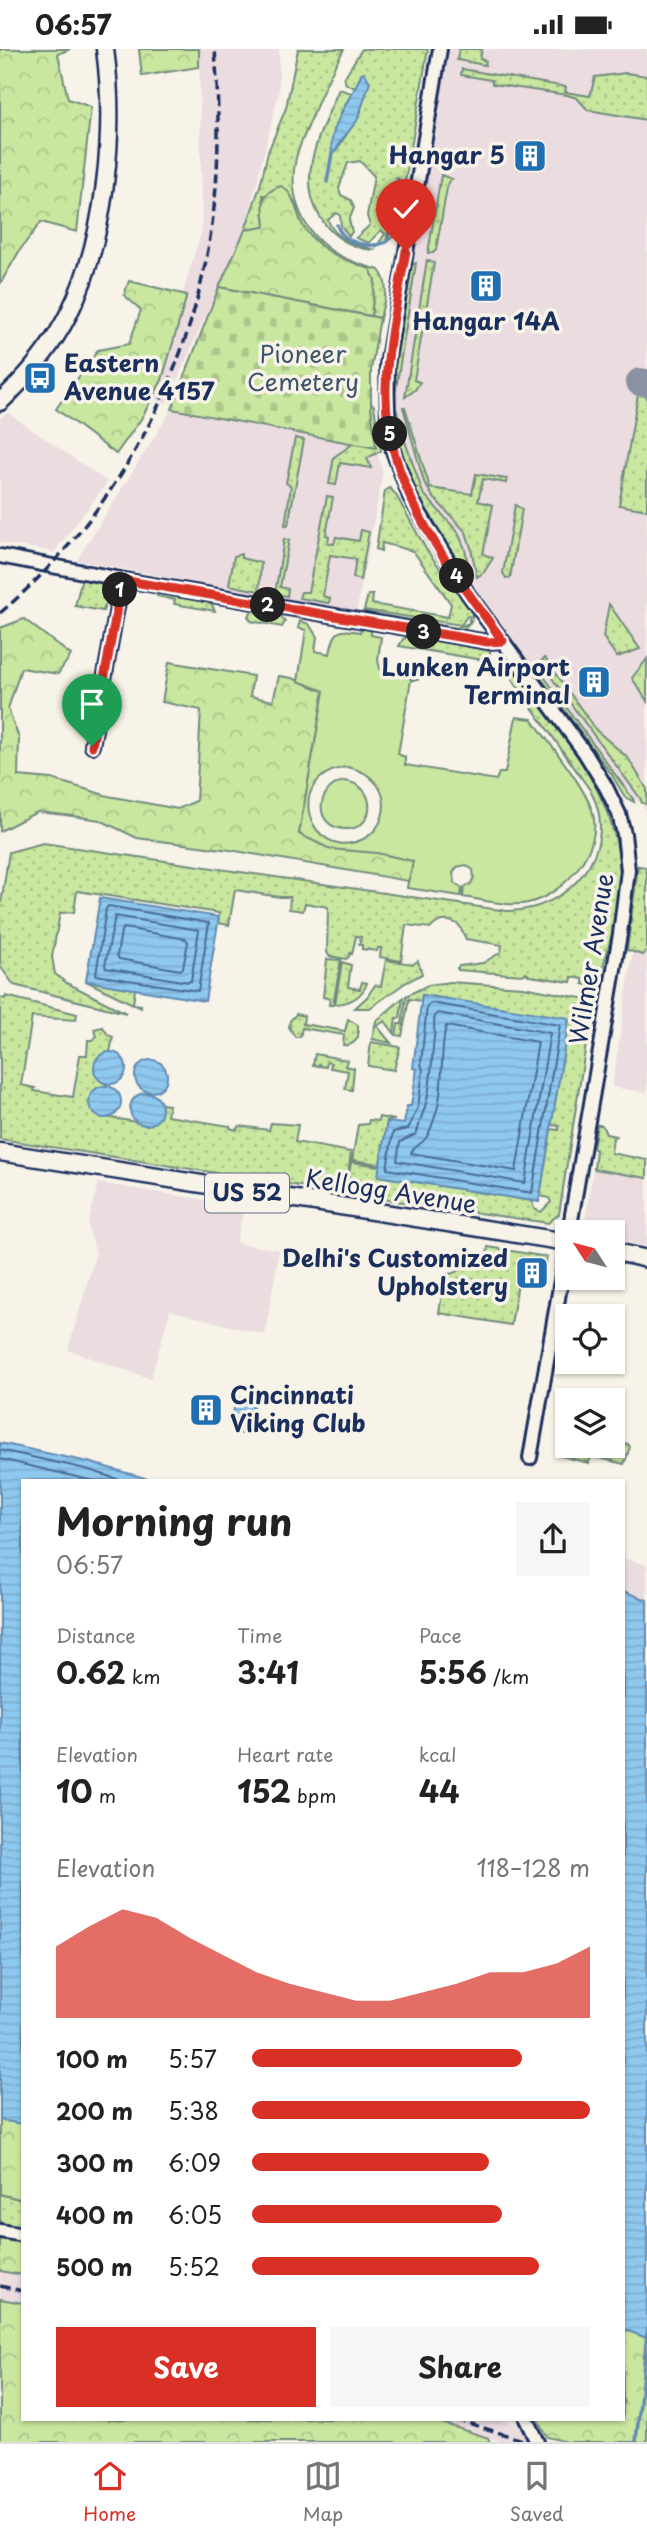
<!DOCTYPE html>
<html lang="en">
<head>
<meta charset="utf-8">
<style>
	:root { --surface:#fff; --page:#f6f6f6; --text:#222; --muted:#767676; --line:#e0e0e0; --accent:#d93025 }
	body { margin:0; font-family:"Playpen Sans",sans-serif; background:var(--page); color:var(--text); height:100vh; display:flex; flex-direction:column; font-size:26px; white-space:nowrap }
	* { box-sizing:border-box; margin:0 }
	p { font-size:23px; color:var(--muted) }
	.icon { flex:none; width:38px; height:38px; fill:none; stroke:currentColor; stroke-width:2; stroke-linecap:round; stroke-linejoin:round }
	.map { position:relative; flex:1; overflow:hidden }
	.drawer { position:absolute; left:21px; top:1430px; width:604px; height:942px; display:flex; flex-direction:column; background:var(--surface); border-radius:0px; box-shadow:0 2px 5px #0004 }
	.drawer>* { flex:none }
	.needle { width:46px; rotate:306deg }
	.buttons { position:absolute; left:555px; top:1171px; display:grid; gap:14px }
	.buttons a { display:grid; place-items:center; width:70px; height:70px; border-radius:0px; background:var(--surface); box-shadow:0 2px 5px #0004; font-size:35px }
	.pin { position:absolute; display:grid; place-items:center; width:60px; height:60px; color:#fff; margin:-72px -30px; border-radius:50% 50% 50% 0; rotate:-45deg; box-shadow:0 0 7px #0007 }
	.pin .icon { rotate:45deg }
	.km { position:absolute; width:35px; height:35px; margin:-18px; border-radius:50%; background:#222; color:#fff; font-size:19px; line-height:35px; text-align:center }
	.round { display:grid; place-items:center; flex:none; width:74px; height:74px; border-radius:0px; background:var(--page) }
	.overview { display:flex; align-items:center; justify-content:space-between; height:119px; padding:0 35px }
	h1 { font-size:38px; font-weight:700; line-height:52px }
	.metrics { display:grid; grid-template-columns:repeat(3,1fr); gap:10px; height:119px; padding:7px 35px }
	.metrics div { display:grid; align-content:center }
	.metrics b { font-size:30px; font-weight:700 }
	.metrics small { font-size:19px; font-weight:400 }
	.metrics p { font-size:19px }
	.chart { height:196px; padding:14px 35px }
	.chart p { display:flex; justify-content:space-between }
	.chart svg { width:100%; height:126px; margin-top:7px; fill:var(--accent); opacity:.7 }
	.cta { display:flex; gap:14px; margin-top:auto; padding:14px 35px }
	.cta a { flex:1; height:80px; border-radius:0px; background:var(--accent); color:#fff; font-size:28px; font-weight:700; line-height:80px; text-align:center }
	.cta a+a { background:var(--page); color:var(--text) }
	ul { padding:0 35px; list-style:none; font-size:23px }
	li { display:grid; grid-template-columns:112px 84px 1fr; align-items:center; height:52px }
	li i { height:18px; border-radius:9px; background:var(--accent) }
	.status { display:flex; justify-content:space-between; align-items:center; height:49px; padding:0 35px; background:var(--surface); direction:ltr }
	.status svg { height:19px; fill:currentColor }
	.menu { display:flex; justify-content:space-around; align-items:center; height:98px; border-top:2px solid var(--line); background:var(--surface); font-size:19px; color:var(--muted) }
	.menu a { display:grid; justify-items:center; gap:4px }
	.menu .selected { color:var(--accent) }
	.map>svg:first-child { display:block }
</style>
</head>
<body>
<div class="status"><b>06:57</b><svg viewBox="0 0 49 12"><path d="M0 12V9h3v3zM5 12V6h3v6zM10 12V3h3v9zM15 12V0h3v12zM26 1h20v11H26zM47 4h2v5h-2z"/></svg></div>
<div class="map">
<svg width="647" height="2393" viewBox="0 0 647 2393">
	<defs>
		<pattern id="grass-dots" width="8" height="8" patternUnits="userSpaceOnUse" patternTransform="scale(1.75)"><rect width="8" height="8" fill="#c9e79f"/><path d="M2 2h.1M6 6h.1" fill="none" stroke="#acc68b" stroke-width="1.8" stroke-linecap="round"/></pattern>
		<pattern id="forest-crowns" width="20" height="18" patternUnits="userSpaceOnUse" patternTransform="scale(1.75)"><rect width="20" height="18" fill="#c9e79f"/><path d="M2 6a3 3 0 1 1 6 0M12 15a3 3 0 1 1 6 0" fill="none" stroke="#acc68b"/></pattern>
		<pattern id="cemetery-stones" width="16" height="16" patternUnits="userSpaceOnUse" patternTransform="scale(1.75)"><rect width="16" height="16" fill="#c9e79f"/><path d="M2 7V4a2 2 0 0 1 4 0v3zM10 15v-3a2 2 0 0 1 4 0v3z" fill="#acc68b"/></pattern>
		<pattern id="water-rules" width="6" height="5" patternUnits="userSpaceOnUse" patternTransform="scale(1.75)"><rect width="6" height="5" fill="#8fc8ee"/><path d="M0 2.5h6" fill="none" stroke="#7bacce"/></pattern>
	</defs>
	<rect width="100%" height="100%" fill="#f7f3e8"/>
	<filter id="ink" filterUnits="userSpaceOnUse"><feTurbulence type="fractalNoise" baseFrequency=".0143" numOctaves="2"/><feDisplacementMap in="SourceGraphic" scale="14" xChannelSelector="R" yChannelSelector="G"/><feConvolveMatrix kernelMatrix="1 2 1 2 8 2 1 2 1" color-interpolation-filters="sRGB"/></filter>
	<g filter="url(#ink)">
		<path fill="#ebdce0" d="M199,0h80v43l-32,130 -80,181 -16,-4 51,-170z
			M448,0h199v766l-5,-12 -17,-6 -13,-22 -172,-236 -26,-49 -11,-31 -8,-35v-59z
			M172,360l204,39 7,24 -27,141 -279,-53z
			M8,364l100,69 -54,70 -54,-9v-125z
			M647,811v233l-35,-6z
			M594,1116l53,11v71l-34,-8 -1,-7h-25l-3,-5z
			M98,1134l146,23 -8,37 43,7 -14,85 -95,-25 -19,69 -83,-29 28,-97 -8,-27z
			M623,1509l24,7v35l-24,-9z
			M0,2222l23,4v28l-23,-4z
			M429,2370h66l27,8 7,15h-26z"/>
		<path fill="url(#grass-dots)" stroke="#728b7e" stroke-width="2" d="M298,0h46c-14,24 -24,47 -34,73 -5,12 -11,24 -14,36 -8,34 4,70 33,91 13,10 34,16 50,21 12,15 5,31 1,48l-9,-2 4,-36 -5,-11 -41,-15 -26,-26 -9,-27 -31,-6 2,32 -20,3 15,-44 8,-34 18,-44z
			M362,0h66l-32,185 -7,6 -12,6 8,-12 -4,-4 -12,13 -13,-5 14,-13 -3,-9 7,-40 -14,-15 -12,2 -9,25 2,7 10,5 3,8 -5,12 3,12 -3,4 -8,-10 -1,-11 -4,-2 -8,7c7,21 31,26 48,30 -18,0 -36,-9 -48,-22 -36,-42 -11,-88 11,-139l13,4 -12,21 -4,37 25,-39 1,-39 -7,15 -9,-4 -2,-6z
			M459,0h23l-2,10 6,2 -1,4 -28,-5z
			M462,20l104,18 -1,5 25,4 5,-19 31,-4 21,3v44l-59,-10 -11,-12 -10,-3 -75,-11v-4l-31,-5z
			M441,126l11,4 -4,3 -12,68 -3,3h-5z
			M427,211l7,3 -20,117 6,2 -5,8 -10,7z
			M416,214l-20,126 -3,-2 5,-46 13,-76z
			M638,345l9,2v114l-28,-5z
			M370,352l4,5 7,45 -14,7 4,10 -31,-5 -4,22 -7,-1 5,-27 30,-21z
			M403,358h2l25,81 42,6 4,-20 31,5 -1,4 -23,-4 -5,22 15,4 -10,49 10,4 -9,14 -7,5 -6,-29 -5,-16 -33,-35 -9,-15z
			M397,362l3,16 23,66 35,39 7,17 5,26 -6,-2 -36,-53 -14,-30 3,-2 -4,-1c-9,-24 -16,-48 -18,-74z
			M295,389l9,2 -16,85h-3l6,-39 -5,-3z
			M390,439l6,7 30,54 46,63v5l-5,-1 -6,9 -97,-15 4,-15h5l-1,9 76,13 3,-13 -38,-53 -31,-8 -1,8 -5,-2 9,-58z
			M327,447l6,1 -7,38 3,1 -1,7 6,1 2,-7 23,4 2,-11 8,2 -9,48 -7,-2 3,-19 -26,-4 -7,41 7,2 -1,5 -30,-5 2,-6h7z
			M515,456l7,4 -12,69h-4l-3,-5z
			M284,490l5,1 -9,47 8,2 -1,7 -12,-2z
			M241,505v4l20,5 -2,28 -30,-6 5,-29z
			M82,529c20,4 32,3 27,27h-4l-2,6 -28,-5z
			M157,544l54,10 4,8 -41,-7 1,-4 -18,-4z
			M609,555l31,45 -23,8 -14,-20z
			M253,561l26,4 6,8 -3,5 -31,-6 -3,-5z
			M364,563l93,16 12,-5v-4l3,1c-3,5 -6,9 -12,10 -20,4 -71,-9 -94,-13z
			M412,587l78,15 -1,10 -90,-15 4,-7z
			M545,609l51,72 32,28 19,31v15l-5,-1 -2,-5 -100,-136z
			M647,610v42l-15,-23z
			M511,616c44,61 108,130 109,209 1,37 -12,75 -22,110l-6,2 -9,-2v-5l-11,-2 -1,5 -41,-6 -4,-3 -4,2 -64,-5 -1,-2 2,-2 24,-3 18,-11 1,-7 -36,-6 -7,-14c-10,-6 -20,-6 -28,3l-25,-3 -5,36 -21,-4 1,-9h-3l-1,3 -15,-2v-4h-3l2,-8 -5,-1 -4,18 -2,-1 -1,4 -3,2 -17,-3 -2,-4 1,-45 -23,-4 -2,8 -14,-2 1,-12h-10l-45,-7 -6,35 -11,-2 1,-10 -142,-22 -3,21 -14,1 -8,44 3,17 12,9 59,30 -112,-28 -14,-19v-56l9,-58 34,-9 464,68c62,1 116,-63 83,-121l-85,-121z
			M537,618l96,132 1,3 -9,-5 -13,-22 -77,-105z
			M638,817l7,1 2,7v76l-4,5 -16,-5z
			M327,910l14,1 -8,45h-4l1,-6 -7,-2z
			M386,911l27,4 5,-3 4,13 -17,9 -35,25h-15l12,-11 8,-12 6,1z
			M342,913l9,3 -3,22 12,2 2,-7 5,1c-5,14 -17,20 -32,21z
			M86,932l49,8 -2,15 8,1v3z
			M450,933l73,5 70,13 -34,214 -11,9 -172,-25 -376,-59v-142l5,2 1,-3 71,18 -1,6 -44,-3 -11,68 14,3 -1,3 39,6 7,-42h7l1,-15h4l5,-4 -3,-7 9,-2 5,8 5,2 -3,15 -12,5c-9,14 2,20 9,29l-10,2 -4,4 12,25 32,5 24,-15 -1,-3 9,1 -2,11 63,10v2l7,2 2,-4 30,4 2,-7 27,2 -3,17 56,10 -4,31 24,5v-4l-23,-2 3,-20 29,4 -1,10 153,25 2,8 7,3 10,-10 -2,-4 -9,-2 11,-67 8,1v-4l-8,-1 18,-106 -147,-24 -1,6 -12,-2 -7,37 -6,-1 2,-11h4l4,-28 22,-11z
			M403,949l-3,20h-4l-2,15 -9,-12 -8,5 14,17 -19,-4 4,-18z
			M296,965l8,2 -1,8 42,7 3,-12 10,6v12c-3,6 -8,9 -15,8l1,-10 -42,-7 -2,9h-5l-6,-10 1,-6z
			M371,993l29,5 -6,23 -26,-4z
			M315,1005l32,6 -2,6 9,2 -2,22 -7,-1 3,-18 -18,-3 1,-5 -4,-1 -1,5 -6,-1 -1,-2 -1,2 -5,-1z
			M379,1068l16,3 -8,1 -7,43 -28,-4 6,-35 10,-1 1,-4 9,1z
			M597,1076h5l4,9 10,2 -3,2 -2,15 36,7v18l-53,-9 2,-19 -3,-2z
			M488,1198l59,10 -1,5 -24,-4 -11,67 -72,-12 6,-38c13,-2 23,-8 27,-20l15,2z
			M613,1392l15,3 2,3 -6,17 -33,-8 -2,7 -28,-7 2,-7 12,2 1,-5 36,-1z
			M0,2145l23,6v28l-23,-4z"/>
		<path fill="url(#forest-crowns)" stroke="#728b7e" stroke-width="2" d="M0,0h70l-12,5 10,45 23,8 -14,125 -36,-10 -21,28 -20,34z
			M139,0h60v18l-57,9z
			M281,137c16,9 14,29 24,43 17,24 38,30 65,40l5,11 -4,36 -152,-29 26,-57 20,-3c-1,-22 -8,-33 16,-41z
			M129,232l58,14 -25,85 -21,39 -25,35 -60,-45 42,-59 31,-6 12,-34 -17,-15z
			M24,570l47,36 -13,19 -37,-6 -13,41 11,29 -1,38 34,3 56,17 70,13 18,-8 5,-91 -39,-8 7,-40 84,14 -3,20 23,5 6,-25 13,2 32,13 -25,143 114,27 -1,13 -4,7 -178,-31 -93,-12 -37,-18 -35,-5 -28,-3 -37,19v-203z
			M0,2071l23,4v76l-23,-6z
			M0,2190l23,3v33l-23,-4z
			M0,2250l23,4v116h406l60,19 2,4h-491z
			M623,2280l24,9v104h-80l-20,-5 -10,-18h86z"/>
		<path fill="url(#cemetery-stones)" stroke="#728b7e" stroke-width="2" d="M219,238l161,31 -9,52v38l5,40 -204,-39z"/>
		<path fill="#c9e79f" stroke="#728b7e" stroke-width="2" fill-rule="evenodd" d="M300,572l9,3 8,13 -2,14 15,3c4,-21 6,-27 30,-22l2,-4 9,1v6l10,2 -3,23 2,9 9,5 30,6h-8l-13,74 7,3v8l91,15 3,-7h6l11,-56 16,2c17,24 51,65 60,91 13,38 -28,85 -64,93 -20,4 -44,-3 -65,-6l1,-10 7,-3 3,-7 -1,-7 -7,-5 -9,2 -4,6 2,10 7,5 -1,8 -54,-8c1,-9 5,-17 6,-27l-36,-8 -47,-4 -31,-15 25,-143 -26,-10 8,-51 -8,-2zM347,718c24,4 43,24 35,50 -3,10 -11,19 -21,23 -52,22 -80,-64 -14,-73z
			M344,732c35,3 32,50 1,48 -31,-1 -31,-41 -1,-48z"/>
		<path fill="url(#water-rules)" stroke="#618bb4" stroke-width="2" d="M364,23l6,10 -13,39 -17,21 -4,9 -4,2c-5,-25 21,-57 30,-80z
			M100,849l119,19 -14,84 -119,-20z
			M422,946l147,23 -30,184 -161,-26 9,-54 17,2 3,-18h4l6,-37 -4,-1z
			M94 1019a16 16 0 1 1 32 0a16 16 0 1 1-32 0Z
			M135 1027a16 16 0 1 1 32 0a16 16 0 1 1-32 0Z
			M89 1053a16 16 0 1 1 32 0a16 16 0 1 1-32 0Z
			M130 1060a16 16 0 1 1 32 0a16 16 0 1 1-32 0Z
			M236,1348l18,3 -5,28 -7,6 -6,-1 -5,-8z
			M0,1394l88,19 64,18 -129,1v643l-23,-4z
			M623,1542l24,9v738l-24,-9z"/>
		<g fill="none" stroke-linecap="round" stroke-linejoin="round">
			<path stroke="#496c98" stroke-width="2" d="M108,857l101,17 -11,68 -102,-16 10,-66z
				M115,867l84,14 -8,51 -3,1 -82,-14 -1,-3z
				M124,879l62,11 2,3 -5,26 -3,2 -61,-11 -2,-3 4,-25z
				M431,954l129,22 -28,168 -145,-24 6,-37 15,-3 10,-22 5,-36 -2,-8 6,-57z
				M438,964l112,20 -25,150 -128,-22 3,-19 16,-8c3,-5 3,-10 5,-16 11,-26 10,-53 13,-81 1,-7 -1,-14 1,-22z
				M446,977l92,16 -22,129 -105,-18c3,-7 10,-8 15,-15 4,-6 8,-18 10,-25 9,-28 3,-59 10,-87z
				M0,1401l86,19 37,12
				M0,1410l94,22"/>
			<path stroke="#618bb4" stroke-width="3.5" d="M327,133l5,-29
				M337,176c6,19 33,24 50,17l11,-63
				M636,2393l11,-108"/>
			<path stroke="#8991a3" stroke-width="28" d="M640,333l7,1"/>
			<defs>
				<path id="minor" d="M440,0l-53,316 1,58 5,28 17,46 58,97 117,159 21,34 13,27 5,20 4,36 -8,64 -51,298
					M0,507l136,26 352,60 15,-1
					M92,697l30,-166
					M530,1409l37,-211
					M0,2182l23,4
					M526,2370l11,23"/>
				<path id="major" d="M0,353c28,-26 52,-55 69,-89 37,-74 47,-183 36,-264
					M0,1103l567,90
					M612,1202l35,8"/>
			</defs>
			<use href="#minor" stroke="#1b2f5e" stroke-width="18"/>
			<use href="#major" stroke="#1b2f5e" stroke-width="21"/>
			<use href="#minor" stroke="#f7f3e8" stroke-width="12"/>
			<use href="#major" stroke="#f7f3e8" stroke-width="16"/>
			<path stroke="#1b2f5e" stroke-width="3.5" stroke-dasharray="10 5" stroke-linecap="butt" d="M0,564c116,-97 192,-240 212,-389 8,-57 7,-117 3,-175
				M0,2237l23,5
				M455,2370l74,23"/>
		</g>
	</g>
	<g fill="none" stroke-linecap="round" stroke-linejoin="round" filter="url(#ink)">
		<defs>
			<path id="route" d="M92,697l30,-166 366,62 15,-1c-54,-74 -119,-156 -117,-252 1,-46 12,-92 20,-138"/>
		</defs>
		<use href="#route" stroke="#fff" stroke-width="14"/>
		<use href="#route" stroke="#d93025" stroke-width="9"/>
	</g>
	<defs>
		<symbol id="building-square" viewBox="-11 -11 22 22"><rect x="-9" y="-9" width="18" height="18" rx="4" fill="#1f6fb2" stroke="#f7f3e8"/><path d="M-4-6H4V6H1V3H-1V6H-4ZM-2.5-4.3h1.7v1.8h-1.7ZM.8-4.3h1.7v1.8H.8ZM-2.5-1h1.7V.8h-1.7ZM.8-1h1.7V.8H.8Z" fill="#fff"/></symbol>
		<symbol id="bus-square" viewBox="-11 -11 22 22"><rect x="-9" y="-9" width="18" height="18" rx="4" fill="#1f6fb2" stroke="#f7f3e8"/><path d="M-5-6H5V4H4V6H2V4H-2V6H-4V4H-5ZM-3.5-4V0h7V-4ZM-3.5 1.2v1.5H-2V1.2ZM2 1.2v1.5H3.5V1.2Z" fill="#fff"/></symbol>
	</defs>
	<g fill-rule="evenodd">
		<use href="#building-square" x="511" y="88" width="38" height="38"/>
		<use href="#building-square" x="467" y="218" width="38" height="38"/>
		<use href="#bus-square" x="21" y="310" width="38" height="38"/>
		<use href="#building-square" x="575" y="614" width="38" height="38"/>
		<use href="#building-square" x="513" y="1205" width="38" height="38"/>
		<use href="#building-square" x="187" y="1342" width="38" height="38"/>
	</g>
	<g text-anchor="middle" stroke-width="7" stroke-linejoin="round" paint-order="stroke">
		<rect fill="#f7f3e8" stroke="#5d6a87" stroke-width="2" x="205" y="1124.5" width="84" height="39" rx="5"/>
		<g font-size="23" font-weight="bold" fill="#1b2f5e">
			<text x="247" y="1152">US 52</text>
		</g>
		<g font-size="24" font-weight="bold" fill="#1b2f5e" stroke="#f7f3e8" text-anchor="end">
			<text x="505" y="115">Hangar 5</text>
			<text x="486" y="281" text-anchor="middle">Hangar 14A</text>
			<text x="64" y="323" text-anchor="start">Eastern<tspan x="64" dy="28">Avenue 4157</tspan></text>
			<text x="570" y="627">Lunken Airport<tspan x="570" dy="28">Terminal</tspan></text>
			<text x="508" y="1218">Delhi's Customized<tspan x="508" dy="28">Upholstery</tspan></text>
			<text x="230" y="1355" text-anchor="start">Cincinnati<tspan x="230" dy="28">Viking Club</tspan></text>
		</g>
		<g font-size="24" fill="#3e546b" stroke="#f7f3e8">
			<text x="303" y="314">Pioneer<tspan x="303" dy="28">Cemetery</tspan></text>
		</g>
		<g font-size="24" fill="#1b2f5e" stroke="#f7f3e8">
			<text transform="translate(592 910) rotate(-81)" y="8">Wilmer Avenue</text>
			<text transform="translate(391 1143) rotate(9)" y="8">Kellogg Avenue</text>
		</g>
	</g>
</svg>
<div class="buttons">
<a><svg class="needle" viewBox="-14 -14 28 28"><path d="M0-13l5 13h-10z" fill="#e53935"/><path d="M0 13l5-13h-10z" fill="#767676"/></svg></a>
<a><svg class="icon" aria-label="locate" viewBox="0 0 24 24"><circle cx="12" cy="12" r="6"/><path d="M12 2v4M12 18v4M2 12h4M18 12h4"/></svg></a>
<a><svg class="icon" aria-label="layers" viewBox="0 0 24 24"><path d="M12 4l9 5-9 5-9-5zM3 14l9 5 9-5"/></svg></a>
</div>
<div class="pin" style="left:92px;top:697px;background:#1e9e55"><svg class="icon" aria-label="arrive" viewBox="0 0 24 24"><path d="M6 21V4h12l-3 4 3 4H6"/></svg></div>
<div class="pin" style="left:406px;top:202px;background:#d93025"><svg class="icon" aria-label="check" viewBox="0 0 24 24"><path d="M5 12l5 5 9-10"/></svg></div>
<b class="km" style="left:120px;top:541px">1</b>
<b class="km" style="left:268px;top:556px">2</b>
<b class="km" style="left:424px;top:583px">3</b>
<b class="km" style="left:457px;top:527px">4</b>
<b class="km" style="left:390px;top:385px">5</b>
<section class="drawer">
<div class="overview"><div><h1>Morning run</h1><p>06:57</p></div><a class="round"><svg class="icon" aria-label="share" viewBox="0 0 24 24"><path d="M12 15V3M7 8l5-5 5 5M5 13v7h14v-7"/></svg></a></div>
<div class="metrics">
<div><p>Distance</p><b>0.62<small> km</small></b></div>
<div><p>Time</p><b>3:41</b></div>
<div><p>Pace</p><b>5:56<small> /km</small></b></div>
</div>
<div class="metrics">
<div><p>Elevation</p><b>10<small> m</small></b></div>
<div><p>Heart rate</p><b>152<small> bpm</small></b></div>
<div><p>kcal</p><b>44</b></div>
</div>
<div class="chart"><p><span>Elevation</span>118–128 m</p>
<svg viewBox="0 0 160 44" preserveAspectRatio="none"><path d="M0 44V19L10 12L20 6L30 9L40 16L50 22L60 28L70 32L80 35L90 38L100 38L110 35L120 32L130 28L140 28L150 25L160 19V44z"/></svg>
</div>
<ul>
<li><b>100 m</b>5:57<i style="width:80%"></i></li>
<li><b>200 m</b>5:38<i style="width:100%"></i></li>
<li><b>300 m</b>6:09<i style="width:70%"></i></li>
<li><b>400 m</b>6:05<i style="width:74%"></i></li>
<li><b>500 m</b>5:52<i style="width:85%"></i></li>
</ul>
<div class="cta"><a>Save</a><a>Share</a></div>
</section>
</div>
<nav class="menu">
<a class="selected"><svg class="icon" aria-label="home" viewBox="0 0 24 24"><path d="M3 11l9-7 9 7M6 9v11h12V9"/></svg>Home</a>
<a><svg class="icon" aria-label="map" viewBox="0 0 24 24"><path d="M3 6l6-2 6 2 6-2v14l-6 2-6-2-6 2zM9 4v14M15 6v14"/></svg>Map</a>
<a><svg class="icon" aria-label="saved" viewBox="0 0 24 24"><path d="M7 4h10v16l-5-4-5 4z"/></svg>Saved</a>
</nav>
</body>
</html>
